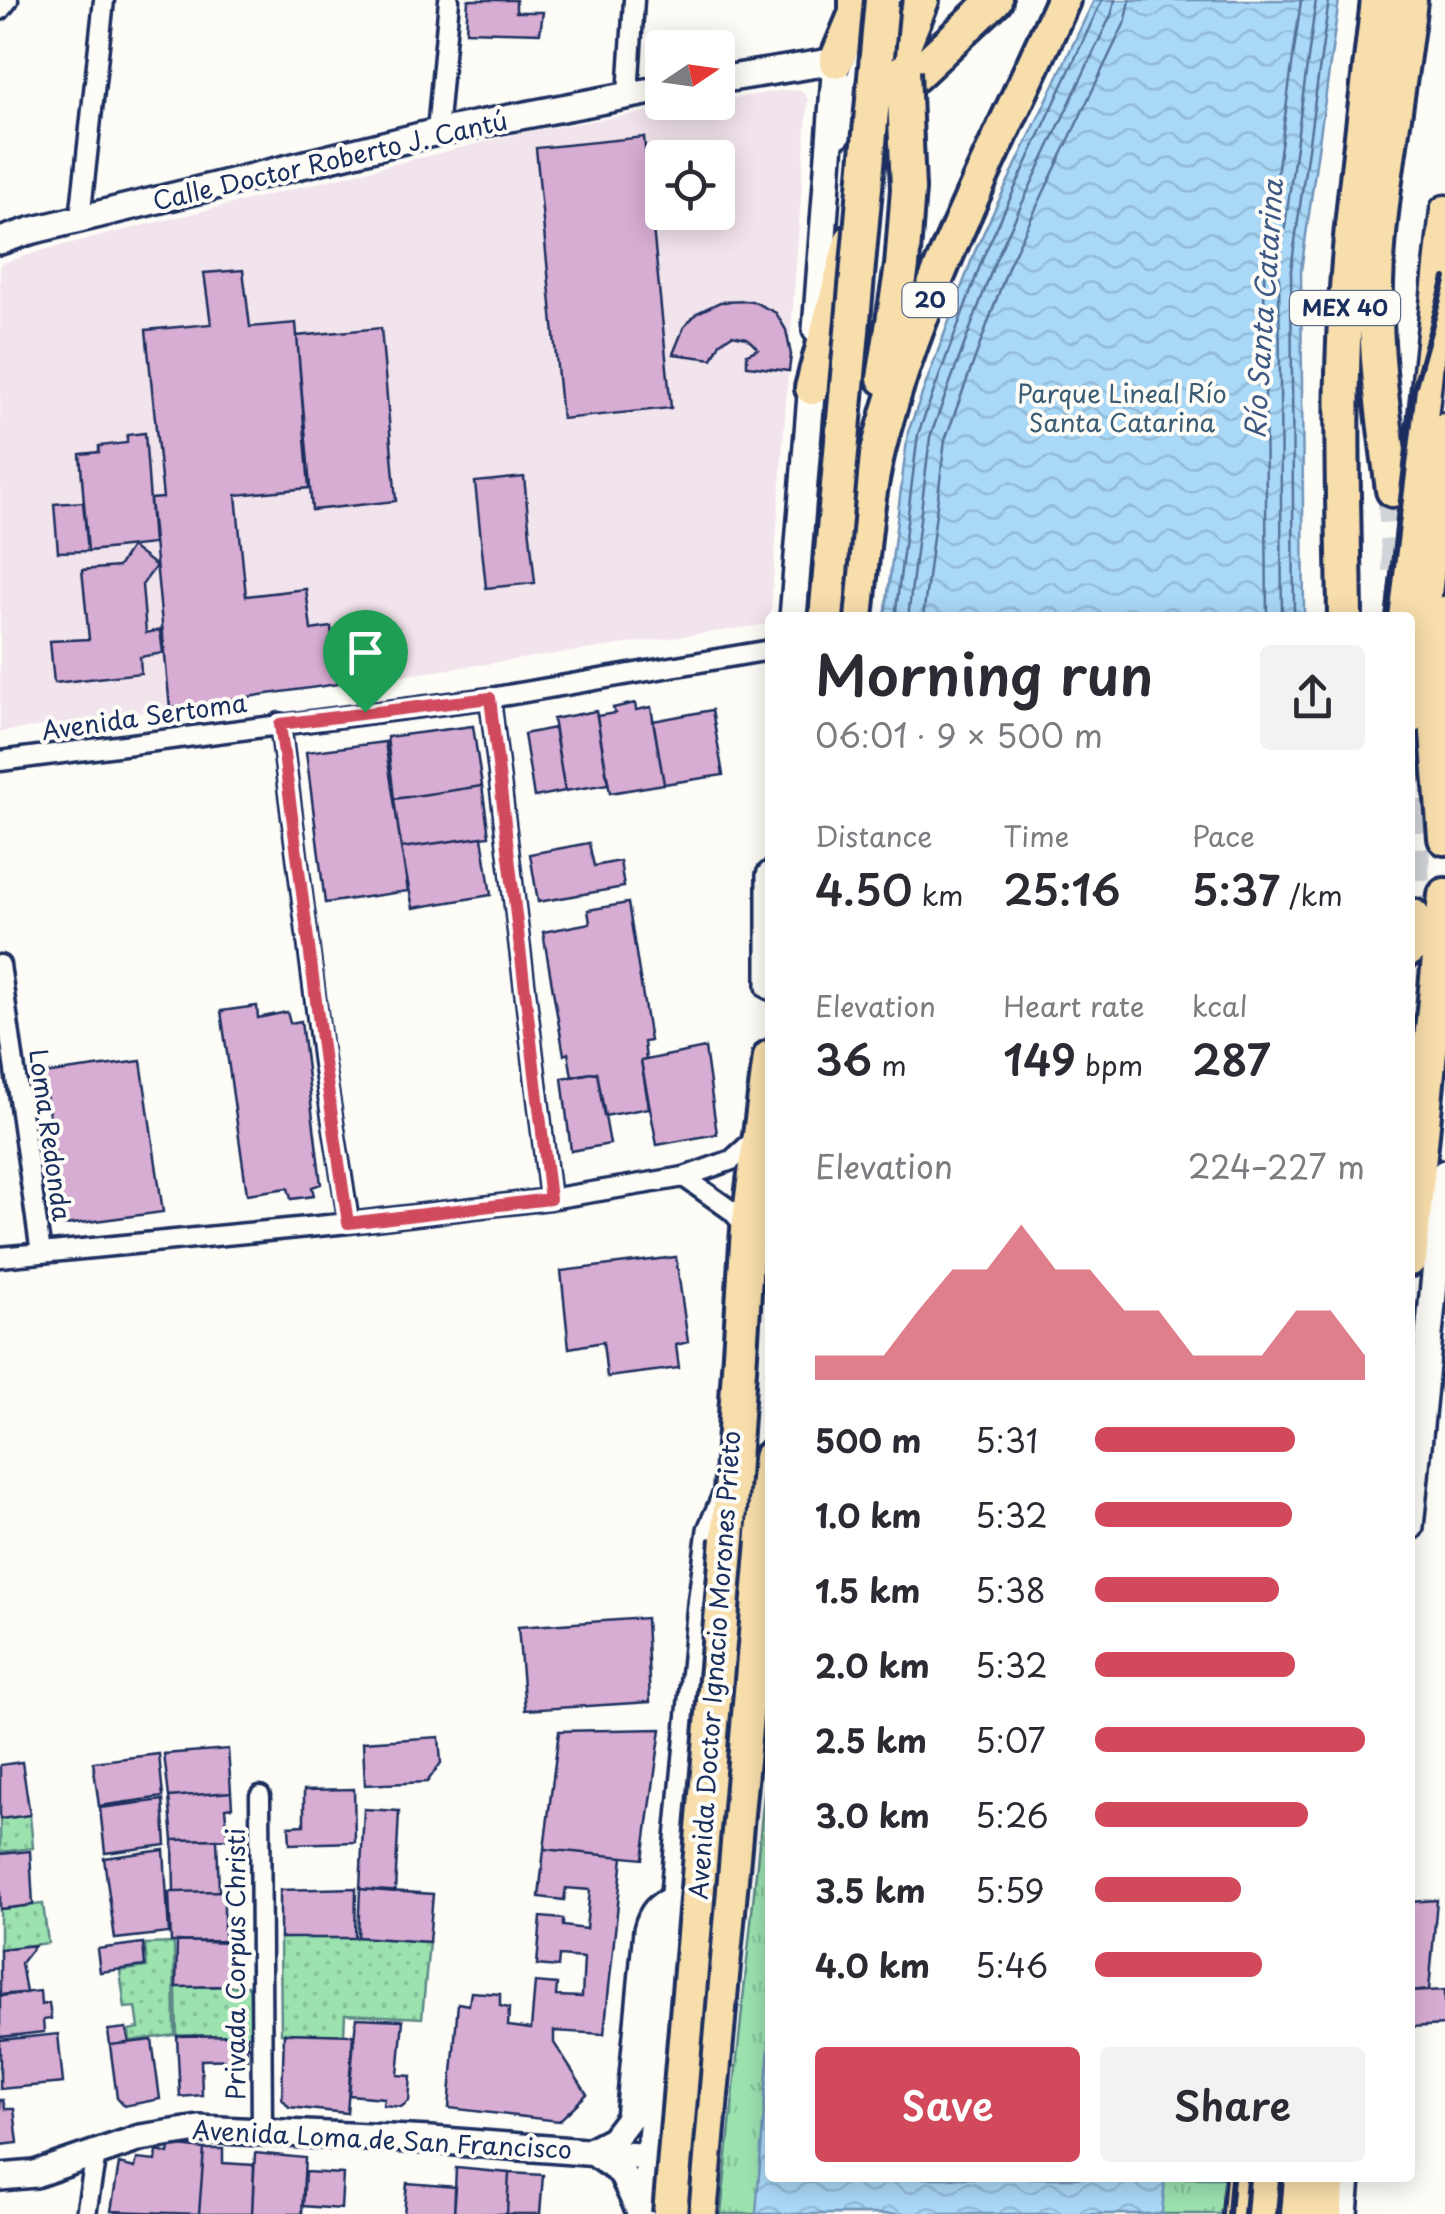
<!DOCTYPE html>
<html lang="en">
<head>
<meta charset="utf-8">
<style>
	:root { --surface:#fff; --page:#f2f2f3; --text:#2b2b33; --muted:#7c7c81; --accent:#d1495b }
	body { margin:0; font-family:"Playpen Sans",sans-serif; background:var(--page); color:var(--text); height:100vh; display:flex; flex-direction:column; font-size:38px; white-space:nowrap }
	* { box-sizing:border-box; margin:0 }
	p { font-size:32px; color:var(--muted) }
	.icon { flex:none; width:55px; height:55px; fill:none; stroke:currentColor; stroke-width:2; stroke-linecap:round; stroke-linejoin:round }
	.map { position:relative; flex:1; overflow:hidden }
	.drawer { position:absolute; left:765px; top:612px; width:650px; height:1570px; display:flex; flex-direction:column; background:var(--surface); border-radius:10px; box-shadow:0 5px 25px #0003 }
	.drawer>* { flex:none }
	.needle { width:65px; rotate:77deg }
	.buttons { position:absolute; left:645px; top:30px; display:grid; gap:20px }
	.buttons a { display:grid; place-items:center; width:90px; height:90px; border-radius:10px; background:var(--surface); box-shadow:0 5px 25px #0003; font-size:50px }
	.pin { position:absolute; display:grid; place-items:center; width:85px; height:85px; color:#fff; margin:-102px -42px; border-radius:50% 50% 50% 0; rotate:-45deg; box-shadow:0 0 10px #0007 }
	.pin .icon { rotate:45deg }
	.round { display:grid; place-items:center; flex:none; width:105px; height:105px; border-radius:10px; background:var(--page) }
	.headline { display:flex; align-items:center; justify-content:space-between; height:170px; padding:0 50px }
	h1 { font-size:55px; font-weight:600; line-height:75px }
	.metrics { display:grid; grid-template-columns:repeat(3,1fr); gap:15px; height:170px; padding:10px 50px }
	.metrics div { display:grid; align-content:center }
	.metrics b { font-size:42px; font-weight:600 }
	.metrics small { font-size:28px; font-weight:400 }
	.metrics p { font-size:28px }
	.chart { height:280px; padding:20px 50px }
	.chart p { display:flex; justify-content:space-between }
	.chart svg { width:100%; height:180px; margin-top:10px; fill:var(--accent); opacity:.7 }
	.action { display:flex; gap:20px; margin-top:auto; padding:20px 50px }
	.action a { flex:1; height:115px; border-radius:10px; background:var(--accent); color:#fff; font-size:40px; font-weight:600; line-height:115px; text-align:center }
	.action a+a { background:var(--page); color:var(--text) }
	ul { padding:0 50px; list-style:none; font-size:32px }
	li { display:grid; grid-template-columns:160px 120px 1fr; align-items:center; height:75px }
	li i { height:25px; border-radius:12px; background:var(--accent) }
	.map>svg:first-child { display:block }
</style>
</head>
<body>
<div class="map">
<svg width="1445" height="2214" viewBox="0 0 1445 2214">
	<defs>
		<pattern id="grass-dots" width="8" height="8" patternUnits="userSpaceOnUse" patternTransform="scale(2.5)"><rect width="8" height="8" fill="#9be2af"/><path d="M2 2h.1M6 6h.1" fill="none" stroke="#85c299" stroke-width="1.8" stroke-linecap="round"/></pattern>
		<pattern id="park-tufts" width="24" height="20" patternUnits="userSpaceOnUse" patternTransform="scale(2.5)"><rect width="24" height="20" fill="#9be2af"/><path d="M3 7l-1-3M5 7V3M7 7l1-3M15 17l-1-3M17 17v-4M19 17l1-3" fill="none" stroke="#85c299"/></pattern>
		<pattern id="water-waves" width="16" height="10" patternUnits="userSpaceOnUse" patternTransform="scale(2.5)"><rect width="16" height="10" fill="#aad8f7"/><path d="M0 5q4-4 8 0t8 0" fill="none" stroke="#92bad6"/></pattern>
	</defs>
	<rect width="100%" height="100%" fill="#fdfcf7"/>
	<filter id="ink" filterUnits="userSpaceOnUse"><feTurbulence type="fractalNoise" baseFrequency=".01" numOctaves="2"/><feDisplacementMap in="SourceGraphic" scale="20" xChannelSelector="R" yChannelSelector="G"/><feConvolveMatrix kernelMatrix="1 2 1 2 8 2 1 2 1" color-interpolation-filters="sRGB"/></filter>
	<g filter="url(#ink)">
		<path fill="#f2e4ec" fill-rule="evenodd" d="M784,90l18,1 6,8 -38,525 -770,108v-468l47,-15 482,-118zM662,158h56v54h-56z"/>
		<path fill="url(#grass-dots)" stroke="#5b8886" stroke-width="2.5" d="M30,1815l3,33 -33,4v-33z
			M43,1904l5,39 -48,6v-40z
			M358,1937l71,5 -7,76 -77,-4 -1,21 -63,-2 -1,-95z
			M174,1943l1,92 -45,6 -1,-11 10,-2 -3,-21 -11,1 -5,-37 27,-4 -2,-23z
			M250,1986l1,49 -74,1 -1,-49z"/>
		<path fill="url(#park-tufts)" stroke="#5b8886" stroke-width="2.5" d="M770,1737v441h473l-3,36h-519z"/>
		<path fill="url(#water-waves)" stroke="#7194ba" stroke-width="2.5" d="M1094,0h245l-38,271 3,346h-419l23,-185 67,-181z
			M770,2033v145h395l-3,36h-406z"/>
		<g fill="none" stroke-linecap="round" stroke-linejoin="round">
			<path stroke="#54739b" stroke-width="2.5" d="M895,618l23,-184 66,-179 118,-255
				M908,618l22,-181 66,-178 116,-246 3,-13
				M923,618l22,-178 64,-175 117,-245 4,-20
				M1267,618l-3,-349 37,-269
				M1282,618l-3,-348 37,-270
				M1294,618l-3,-348 38,-270"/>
		</g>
		<path fill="#d8add3" stroke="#1b2f5e" stroke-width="2.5" d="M468,0h48v12h27l-3,21 -74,-2z
			M644,137l27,271 -109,11 -26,-271z
			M243,270l7,57 46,-4 13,165 -73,7 10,101 60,-7 5,41 20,-3 7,57 -168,24 -20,-209 13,-1 -17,-168 65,-6 -7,-51z
			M752,301l24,12 10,17 5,25 -2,16 -42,-5v-12l11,-5 -11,-11 -15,-3 -12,8 -8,16 -39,-5 11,-27 13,-14 23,-11z
			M381,328l15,173 -84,9 -15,-174z
			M145,433l8,111 -65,7 -8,-97 19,-2v-6l28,-3v-8z
			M524,477l11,106 -49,5 -11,-106z
			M83,502l5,49 -30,1 -4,-48z
			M131,547l25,19 -14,19 4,48 14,-3 3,23 -23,4 1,16 -87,10 -4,-42 39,-2 -7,-69 36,-3z
			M635,703l1,7 15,-3 13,77 -54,9 -13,-77 18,-3 -2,-5z
			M712,710l11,65 -59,9 -11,-63z
			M596,711l12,73 -43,7 -12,-72z
			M473,726l9,60 -88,13 -7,-62z
			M554,728l11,63 -31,6 -10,-63z
			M385,742l23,149 -83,12 -19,-151z
			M482,786l7,50 -88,12 -7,-49z
			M482,837l9,58 -78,13 -12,-60z
			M589,843l5,23 26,-5 4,26 -86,15 -8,-48z
			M628,903l22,138 -6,1 2,18 -5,1 8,47 -45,8 -7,-44 -25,5 -4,-24 -4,2 -21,-123 47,-9 -2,-13z
			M257,1006l1,12 29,-6 3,11 11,-2 20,163 -9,3 2,9 -23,3 -3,-11 -41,6 -26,-183z
			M705,1048l12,86 -60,11 -16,-84z
			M141,1061l22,151 -98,13 -22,-151z
			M597,1072l13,72 -39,7 -9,-73z
			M676,1257l12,85 -12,3 3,23 -72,9 -4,-35 -34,6 -8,-77z
			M646,1618l4,84 -125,8 -7,-83z
			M661,1729l-18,130 -99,-10 15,-118z
			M439,1737l2,26 -14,19 -62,3 -2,-43z
			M228,1749l3,43 -62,5 -5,-43z
			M159,1754l4,43 -64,9 -6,-44z
			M22,1762l8,53 -30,4v-54z
			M354,1789l1,53 -65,2 -1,-18 15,-1v-35z
			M231,1792l1,15 -7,1 3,31 -55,1 -4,-43z
			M163,1800l3,45 -61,8 -5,-45z
			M364,1809l35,2 -4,81 -35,-3z
			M217,1839l2,52 -45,1 -1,-52z
			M544,1849l79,8 -19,177 -50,-3v12l33,51 -28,27 -110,-13 9,-105 11,2 2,-13 29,2v12l9,2 -1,18 23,3 4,-47 22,2 -1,12 26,1 2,-39 -25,-2 -1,11 -21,-2 4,-48 22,2v7l23,3 4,-39 -24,-2 -2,12 -25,-3z
			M164,1850l5,83 -54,6 -11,-81z
			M30,1851l3,54 -33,4v-55z
			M356,1888l-1,50h-75v-48z
			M360,1889l73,5 -4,48 -71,-5z
			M224,1891v50l-53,1 -2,-50z
			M1437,1900l-8,90 -19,2v-90z
			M177,1941l53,2 -1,43 -53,1z
			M143,1943l2,23 -45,6 -3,-23z
			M35,1945l-14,18 5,30 -26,3v-47z
			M1445,1990v35l-35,2v-35z
			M40,1991l1,14 8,-2 2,16 -8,1 1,12 -44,5v-42z
			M356,2018l47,2 -5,55 13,1 -2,25 -8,6 -18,-2 1,-7 -35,-3z
			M126,2028l3,15 -19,2 -2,-15z
			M284,2033l69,2 -6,78 -58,-6 -7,-9z
			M58,2034l5,49 -63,6v-49z
			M247,2035v24l-46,1 1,35 -22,2 -3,-61z
			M152,2040l8,59 -36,7 -7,-8 -7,-53z
			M0,2100h3l2,9h9l4,34 -18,2z
			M171,2145l33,4 -5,65 -88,-3 8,-47 16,4 2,-9 19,2 1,-10 12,3z
			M204,2149h19v14l31,2 -2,49h-53z
			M255,2153l50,5 -3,56h-50z
			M456,2168l53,5 -2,41h-53z
			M305,2172l38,2 -2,35 -38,-3z
			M509,2173l34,2 -3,39h-33z
			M407,2183l49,4 -2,27h-50z"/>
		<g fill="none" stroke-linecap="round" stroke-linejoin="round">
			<path stroke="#d0d3d8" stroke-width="32" stroke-dasharray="32 16" stroke-linecap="butt" d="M1393,490l6,93
				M1410,752l4,61 -1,103"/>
			<defs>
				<path id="street" d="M0,10l8,-10
					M628,95l6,-95
					M437,132l12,-132
					M80,219l24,-219
					M490,698l60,501
					M280,723l43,338 26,162
					M0,761l490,-63 280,-48
					M0,965l41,288
					M684,1177l48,34 16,18
					M0,1257l349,-34 201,-24 134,-22 48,-17 25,-23
					M260,1796l2,336
					M86,2214l10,-60"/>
				<path id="secondary" d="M718,80l118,-19 -20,269
					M838,134l29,-74 7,-8
					M0,241l30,-10 407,-99 225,-43
					M793,618l20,-248
					M770,875v111
					M1410,1527l35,-354
					M590,2151l23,-12 16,-21 18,-188c4,-17 11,-25 27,-31
					M594,2153l27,19 20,42
					M0,2177l35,-3 105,-36 59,-9 232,11 219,17
					M644,2214l57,-610 10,-74 16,-37
					M1344,2214l3,-36"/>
				<path id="primary" d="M1402,618l43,-408
					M1261,2214l3,-36"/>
				<path id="highway" d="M836,61l20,-48v-13
					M903,71l1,-26 18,-45
					M915,75l80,-75
					M884,378l18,-112 6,-77
					M812,388l39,-147
					M1393,490c-9,-69 -19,-138 -17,-207 3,-95 24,-189 34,-283
					M1445,613l-9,106 9,119
					M856,618c6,-55 9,-114 22,-167 38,-152 121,-308 185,-451
					M1345,618c-1,-105 -6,-210 1,-314 6,-102 21,-203 32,-304
					M1410,717l35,-287
					M1410,949l3,-33
					M1410,1259l35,-364
					M728,1539l20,-310 22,-172
					M700,2214l70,-756
					M1240,2214l3,-36
					M1298,2214l3,-36
					M1325,2214l4,-36"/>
			</defs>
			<use href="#street" stroke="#1b2f5e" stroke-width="25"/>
			<use href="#secondary" stroke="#1b2f5e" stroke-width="32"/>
			<use href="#primary" stroke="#1b2f5e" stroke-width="35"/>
			<use href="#highway" stroke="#1b2f5e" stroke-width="40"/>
			<use href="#street" stroke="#fdfcf7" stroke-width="18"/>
			<use href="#secondary" stroke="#fdfcf7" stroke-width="25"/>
			<use href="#primary" stroke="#f8deab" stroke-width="28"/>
			<use href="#highway" stroke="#f8deab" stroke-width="32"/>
			<path stroke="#1b2f5e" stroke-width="6" d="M1387,618l27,-229 31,-111
				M1229,2214l3,-36
				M1245,2214l3,-36"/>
			<defs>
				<path id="highway-bridge" d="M903,71l5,118
					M826,618l56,-618
					M670,2214l58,-675"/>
			</defs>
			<use href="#highway-bridge" stroke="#1b2f5e" stroke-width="40" stroke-linecap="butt"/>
			<use href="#highway-bridge" stroke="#f8deab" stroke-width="32"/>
		</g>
	</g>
	<g fill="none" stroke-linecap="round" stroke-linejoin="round" filter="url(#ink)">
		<defs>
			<path id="route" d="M490,698l60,501 -202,24 -24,-161 -44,-338z"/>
		</defs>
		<use href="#route" stroke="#fff" stroke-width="20"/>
		<use href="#route" stroke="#d1495b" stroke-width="12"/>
	</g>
	<g text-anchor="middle" stroke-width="8" stroke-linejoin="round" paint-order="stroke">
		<g fill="#fdfcf7" stroke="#5f6c8c" stroke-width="2.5">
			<rect x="902.5" y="283" width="55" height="34" rx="8"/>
			<rect x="1290" y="291" width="110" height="34" rx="8"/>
		</g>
		<g font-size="22" font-weight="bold" fill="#1b2f5e">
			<text x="930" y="308">20</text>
			<text x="1345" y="316">MEX 40</text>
		</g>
		<g font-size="25" fill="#1b2f5e" stroke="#fdfcf7">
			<text transform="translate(330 161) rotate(-13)" y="9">Calle Doctor Roberto J. Cantú</text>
			<text transform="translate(144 717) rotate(-8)" y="9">Avenida Sertoma</text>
			<text transform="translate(50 1135) rotate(82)" y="9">Loma Redonda</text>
			<text transform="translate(715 1665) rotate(-86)" y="9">Avenida Doctor Ignacio Morones Prieto</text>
			<text transform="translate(236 1964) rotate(-90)" y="9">Privada Corpus Christi</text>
			<text transform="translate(382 2140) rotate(3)" y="9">Avenida Loma de San Francisco</text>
		</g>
		<g font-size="25" fill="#3b5c72" stroke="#fdfcf7">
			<text x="1122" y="403">Parque Lineal Río<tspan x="1122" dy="29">Santa Catarina</tspan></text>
		</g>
		<g font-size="28" font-style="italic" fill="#3f5984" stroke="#fdfcf7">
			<text transform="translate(1264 309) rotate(-86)" y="10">Río Santa Catarina</text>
		</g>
	</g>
</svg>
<div class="buttons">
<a><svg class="needle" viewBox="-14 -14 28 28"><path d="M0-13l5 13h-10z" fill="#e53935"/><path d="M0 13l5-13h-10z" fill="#7c7c81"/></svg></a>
<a><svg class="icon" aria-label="locate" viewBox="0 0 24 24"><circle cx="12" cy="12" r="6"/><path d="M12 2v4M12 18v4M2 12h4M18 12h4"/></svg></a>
</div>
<div class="pin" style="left:365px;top:712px;background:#1e9e55"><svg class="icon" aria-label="arrive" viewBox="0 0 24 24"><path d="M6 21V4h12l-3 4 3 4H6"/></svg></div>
<section class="drawer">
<div class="headline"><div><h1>Morning run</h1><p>06:01 · 9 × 500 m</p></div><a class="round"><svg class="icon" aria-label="share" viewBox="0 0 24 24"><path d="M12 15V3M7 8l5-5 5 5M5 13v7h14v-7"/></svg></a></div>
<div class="metrics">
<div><p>Distance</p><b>4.50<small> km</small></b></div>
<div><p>Time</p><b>25:16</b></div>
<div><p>Pace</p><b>5:37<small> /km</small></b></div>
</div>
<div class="metrics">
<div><p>Elevation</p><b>36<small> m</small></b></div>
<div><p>Heart rate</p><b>149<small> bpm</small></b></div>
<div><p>kcal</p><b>287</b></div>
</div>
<div class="chart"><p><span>Elevation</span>224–227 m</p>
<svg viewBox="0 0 160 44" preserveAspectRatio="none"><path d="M0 44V38L10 38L20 38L30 27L40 17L50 17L60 6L70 17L80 17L90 27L100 27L110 38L120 38L130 38L140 27L150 27L160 38V44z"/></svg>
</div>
<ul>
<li><b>500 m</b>5:31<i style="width:74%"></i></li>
<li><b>1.0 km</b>5:32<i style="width:73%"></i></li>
<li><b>1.5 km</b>5:38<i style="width:68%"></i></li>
<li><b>2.0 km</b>5:32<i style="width:74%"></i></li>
<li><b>2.5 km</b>5:07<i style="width:100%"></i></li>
<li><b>3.0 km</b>5:26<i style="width:79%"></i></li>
<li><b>3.5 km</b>5:59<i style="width:54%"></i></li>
<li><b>4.0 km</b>5:46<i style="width:62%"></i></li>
</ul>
<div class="action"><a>Save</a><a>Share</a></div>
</section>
</div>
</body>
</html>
